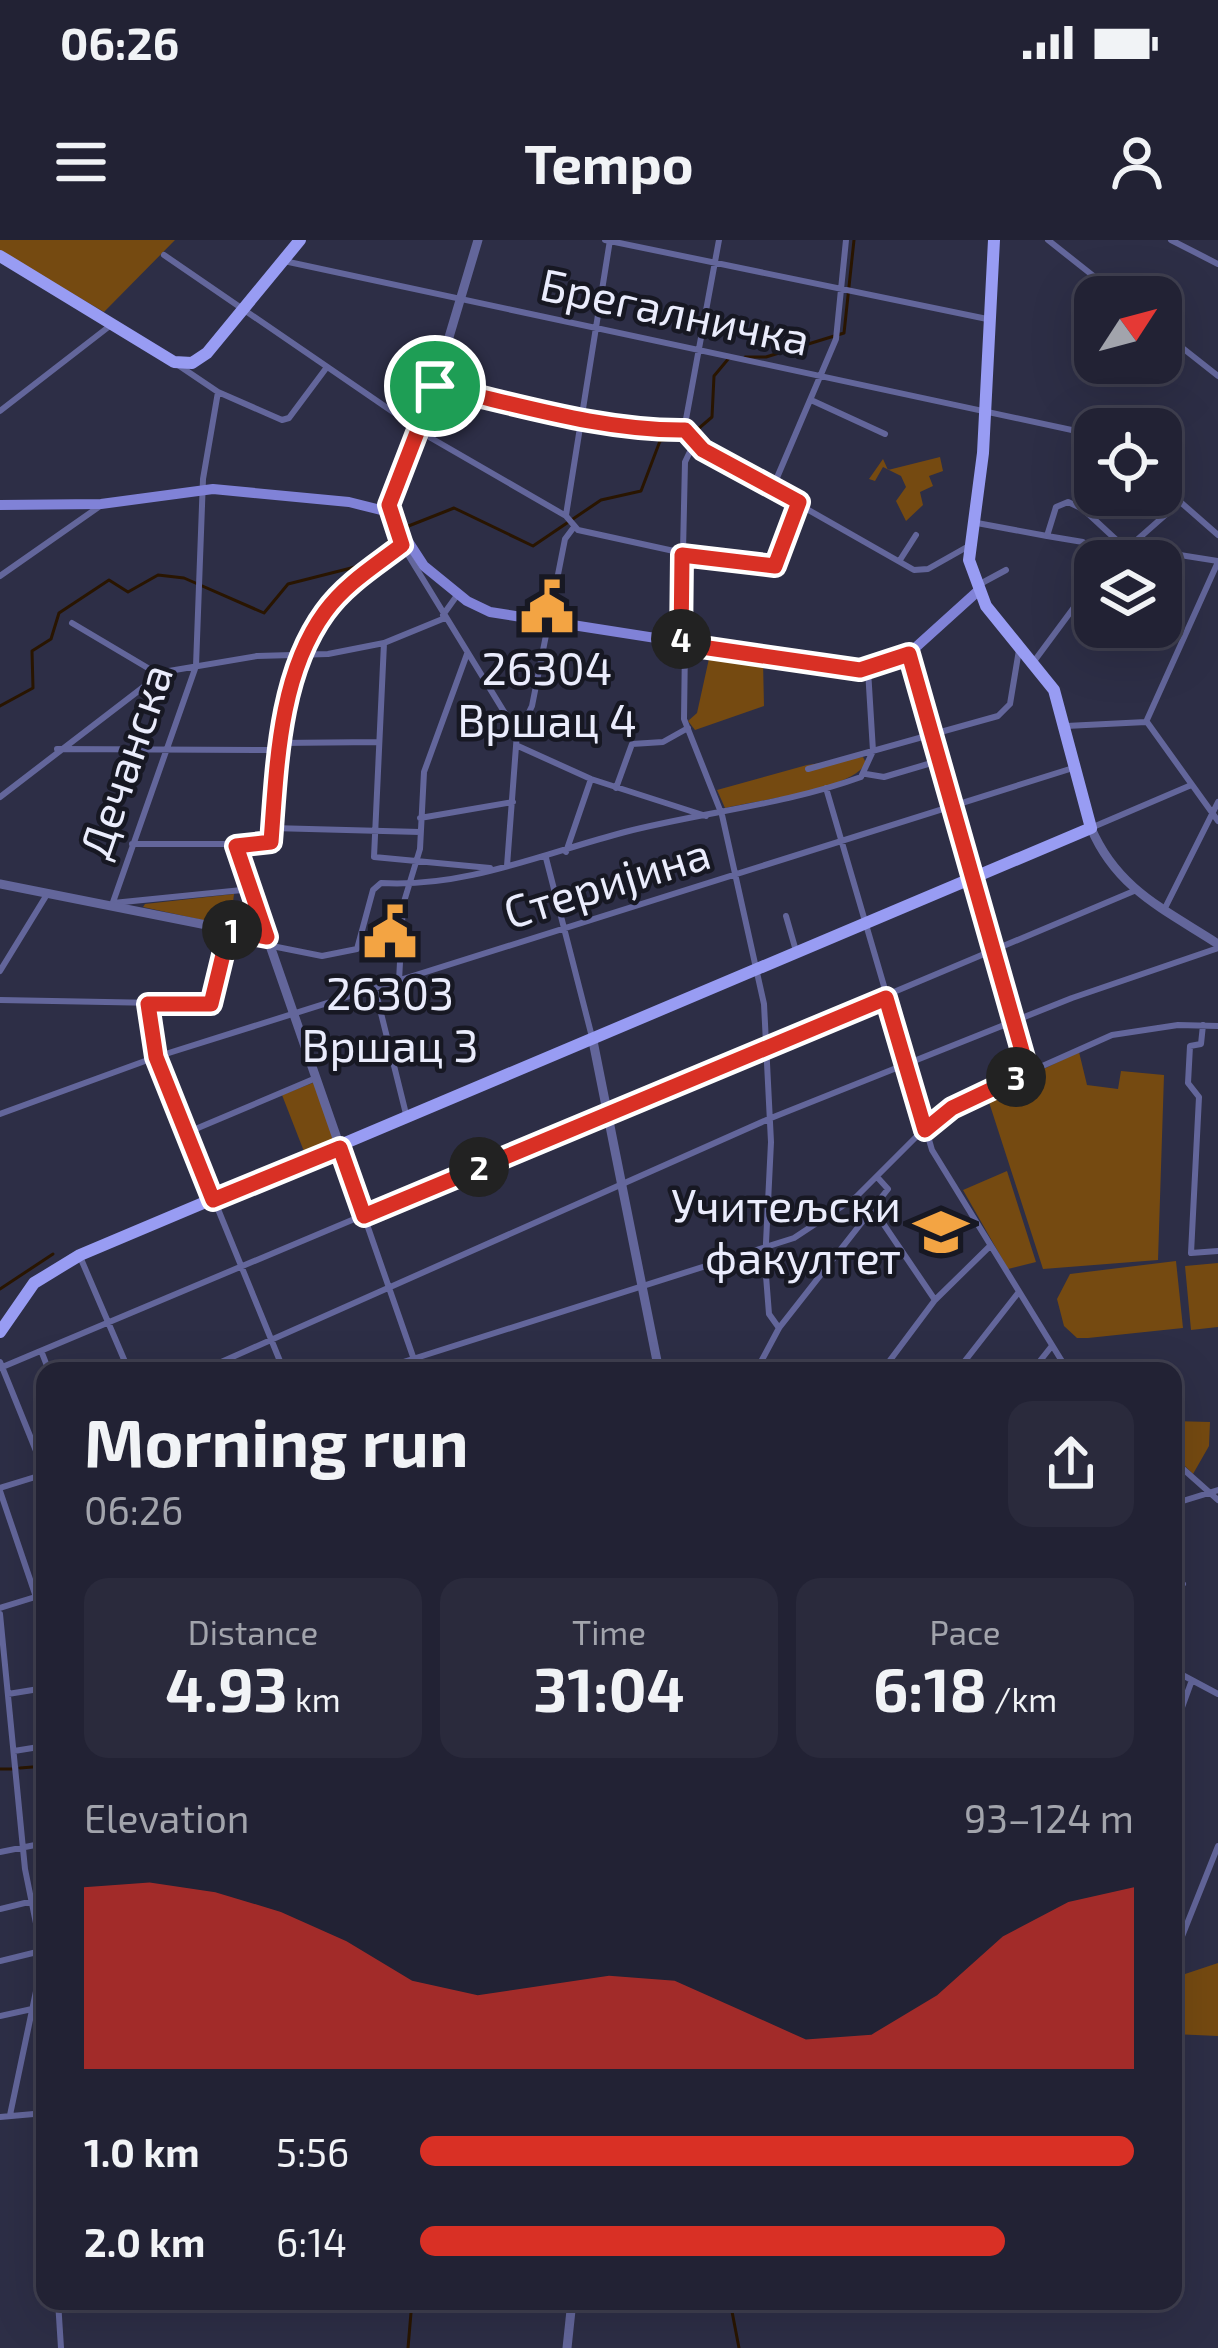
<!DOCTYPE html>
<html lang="en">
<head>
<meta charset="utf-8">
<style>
	:root { --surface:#222234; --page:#2a2a3c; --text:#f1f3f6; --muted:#a2a4ac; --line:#3f3f4f; --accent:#d93025 }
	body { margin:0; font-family:"Exo 2",sans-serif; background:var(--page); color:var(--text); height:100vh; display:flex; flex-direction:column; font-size:45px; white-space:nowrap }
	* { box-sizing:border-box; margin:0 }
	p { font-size:39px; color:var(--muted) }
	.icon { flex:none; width:66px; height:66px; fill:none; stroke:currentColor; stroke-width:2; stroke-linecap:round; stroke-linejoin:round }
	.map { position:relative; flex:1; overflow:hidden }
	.panel { position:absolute; left:36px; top:1122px; width:1146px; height:948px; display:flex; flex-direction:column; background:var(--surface); border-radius:24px; box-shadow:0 12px 48px #0002,0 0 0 3px var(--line) }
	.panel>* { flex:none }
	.needle { width:78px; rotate:54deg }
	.controls { position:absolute; left:1074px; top:36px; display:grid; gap:24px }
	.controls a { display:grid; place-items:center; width:108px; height:108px; border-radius:24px; background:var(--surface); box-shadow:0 12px 48px #0002,0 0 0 3px var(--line); font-size:60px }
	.pin { position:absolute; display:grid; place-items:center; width:102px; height:102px; color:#fff; margin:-51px; border:6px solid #fff; border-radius:50%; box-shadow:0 3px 12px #0007 }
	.km { position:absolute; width:60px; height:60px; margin:-30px; border-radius:50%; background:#222; color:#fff; font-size:33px; line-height:60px; text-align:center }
	.round { display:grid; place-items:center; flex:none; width:126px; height:126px; border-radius:24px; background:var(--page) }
	.summary { display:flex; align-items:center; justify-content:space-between; height:204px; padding:0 48px }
	h1 { font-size:66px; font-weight:700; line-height:90px }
	.metrics { display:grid; grid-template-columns:repeat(3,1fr); gap:18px; height:204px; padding:12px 48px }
	.metrics div { display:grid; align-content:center; border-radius:24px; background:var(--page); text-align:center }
	.metrics b { font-size:60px; font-weight:700 }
	.metrics small { font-size:33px; font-weight:400 }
	.metrics p { font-size:33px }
	.chart { height:336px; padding:24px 48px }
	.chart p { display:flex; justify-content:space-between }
	.chart svg { width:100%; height:216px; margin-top:12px; fill:var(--accent); opacity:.7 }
	ul { padding:0 48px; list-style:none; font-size:39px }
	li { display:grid; grid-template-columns:192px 144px 1fr; align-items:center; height:90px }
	li i { height:30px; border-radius:15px; background:var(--accent) }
	.status { display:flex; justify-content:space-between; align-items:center; height:84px; padding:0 60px; background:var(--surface); direction:ltr }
	.status svg { height:33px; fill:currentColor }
	header { display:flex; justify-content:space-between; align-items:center; height:156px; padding:0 48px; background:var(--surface); font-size:54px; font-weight:700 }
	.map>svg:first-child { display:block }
</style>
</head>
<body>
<div class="status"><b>06:26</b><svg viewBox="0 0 49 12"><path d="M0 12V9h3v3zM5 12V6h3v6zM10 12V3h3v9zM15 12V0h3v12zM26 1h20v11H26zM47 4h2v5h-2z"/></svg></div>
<header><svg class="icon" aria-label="menu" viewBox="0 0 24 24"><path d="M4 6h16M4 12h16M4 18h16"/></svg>Tempo<svg class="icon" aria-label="person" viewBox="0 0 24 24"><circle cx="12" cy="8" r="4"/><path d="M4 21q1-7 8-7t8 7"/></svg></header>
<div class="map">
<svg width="1218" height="2108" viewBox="0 0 1218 2108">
	<rect width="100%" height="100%" fill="#2d2e46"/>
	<path fill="#754a11" d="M0,0h175l-71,72 -104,-61z
		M940,217l3,14 -14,5 4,10 -13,6 3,13 -17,16 -10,-20 10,-14 -5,-11 -18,-9 -8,14 -6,-2 14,-20 5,11z
		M710,414l53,8 1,44 -69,24 -7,-9 9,-8z
		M863,517l3,6c-14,27 -109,37 -141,45l-8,-18 90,-25z
		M234,654l-4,32 -87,-19 2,-3z
		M1079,812l8,33 31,4 3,-18 43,4 -6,185 -115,9 -56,-173z
		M315,842l20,60 -30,12 -23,-59z
		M1007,931l29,91 -28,7 -45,-79z
		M1176,1021l7,67 -95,10h-11l-13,-12 -7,-27 13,-25z
		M1218,1023v64l-27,3 -6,-64z
		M1173,1181l37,1 -1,24 -16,28 -20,-20z
		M1218,1723v73l-45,-2v-56z"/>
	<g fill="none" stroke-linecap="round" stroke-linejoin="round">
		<path stroke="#291500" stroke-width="3" d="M745,117h21l78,-24 10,-93
			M406,287l48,-19 79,38 68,-46 40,-9 19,-50 31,-6 21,-18 2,-41 15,-18
			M0,466l33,-18 -1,-37 19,-12 8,-26 50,-33 19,12 30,-17 26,3 80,35 24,-29 83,-21 26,-32
			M0,1049l53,-35
			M20,1528l25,-2
			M0,1529h12
			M730,2061l9,47
			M408,2108l4,-47"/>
		<path stroke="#63669b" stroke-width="6" d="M605,0l387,80
			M1048,0l72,57
			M1171,0l47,24
			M164,15l267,183 135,78 12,14 169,37h25l27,-65
			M284,21l811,174
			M1161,91l57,45
			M178,125l40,27 64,28 7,-2 38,-51
			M435,146c82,18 166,44 250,44l18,20 211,120 14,-1 39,-22
			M811,160l74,34
			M0,171l111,-86
			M684,190l35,-190
			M1161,245l57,50
			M773,247l63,-148 10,-99
			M566,275l44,-275
			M977,283l70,13 9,-29 12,-5 15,7 40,37 95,15
			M1047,296l36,6
			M402,305l115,188 -10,133
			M900,320l16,-25
			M1113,321l67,-59
			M0,336l100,-70
			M980,344l26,-14
			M443,375l15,-21
			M72,383l86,51
			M681,400l4,-178 10,-21
			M384,403l-10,214 116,11
			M685,405l-1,74 38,96 42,189 7,138 -6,121 4,51 10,14
			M909,414l118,418
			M1035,420l60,-81
			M1146,482l72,-160
			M1147,482l71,99
			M1066,486l80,-4
			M518,495l14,-29 33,-167 9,-12
			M279,503l99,-1
			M518,506l73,33 115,37
			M57,509l220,1
			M808,529l190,-53 12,-12 9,-54
			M866,534l18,3 54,-16
			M616,548l16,-44 31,-2 25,-14
			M826,548l106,362 136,221
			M0,557l163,-125 94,-16 71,-2 56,-11 61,-25
			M420,578l93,-16
			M1093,587l96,-41
			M272,588l148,4
			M132,604h138l7,-94 21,-93 9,-7 24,-45 71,-60 1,-9
			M236,606l31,91
			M566,612l25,-73
			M546,618l46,179
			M113,663l139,-14
			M112,665l84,-239 7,-187 15,-87
			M1165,668l53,-106
			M786,676l10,35
			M272,706l50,10 35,-7 16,-59 8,-7c85,5 163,-30 244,-51 78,-20 159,-27 236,-55l12,-26 -5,-81
			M0,731l46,-75
			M399,741l4,-76 17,-56 4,-77 43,-118
			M375,749l31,125
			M0,760l211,4 18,-74
			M148,764l8,53 128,314
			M1203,785l-2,19 -11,2 -2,37 11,14 -8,156 27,-2
			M0,874l156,-57 917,-289
			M186,893l130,-55
			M340,907l78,224
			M874,970l61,90
			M81,1019l48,112
			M42,1113l7,18
			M0,1122l45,111
			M0,1128l1134,-477
			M201,1131l570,-253 301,-120 146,-50
			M375,1131l419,-133 62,-41 78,-78 48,-26 130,-58 66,-10 40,1
			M756,1131l23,-43 109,-139 -10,-11
			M882,1131l53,-71 55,-54
			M957,1131l61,-78
			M1032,1131l19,-24
			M1173,1220l45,40
			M0,1248l45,-14
			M0,1251l36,106
			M1173,1264l45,-14
			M1173,1355l10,-11
			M0,1368l45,-14
			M0,1374l25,255 18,89 -33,157
			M1173,1430l45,24
			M8,1454l37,-6
			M1173,1492l19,-52
			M14,1511l31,-5
			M1173,1512l7,25 -7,18
			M0,1612l45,-9
			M0,1669l45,-11
			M1173,1719l45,-113
			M0,1721l41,-10
			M0,1776l32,-7
			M0,1877l45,-4
			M58,2061l3,47"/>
		<path stroke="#63669b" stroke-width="9" d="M389,272l32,-81 57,-191
			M1091,588c26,61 73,81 127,116
			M0,644l267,53 73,210
			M593,801l66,330
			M567,2108l5,-47"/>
		<path stroke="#8082d7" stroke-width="10" d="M0,265l101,-1 112,-15 136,13 40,10 35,54 43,35 23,11 370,58 45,-13 73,-66"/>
		<path stroke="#989cf3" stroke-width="12" d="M0,16l174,106 18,1 15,-10 93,-113
			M0,1092l34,-49 46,-28 1011,-427 -37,-138 -68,-84 -17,-46 14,-107 11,-213"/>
	</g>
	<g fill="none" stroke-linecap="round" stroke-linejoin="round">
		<defs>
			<path id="route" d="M435,146c82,18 166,45 250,44l18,20 96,52 -24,64 -93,-11 -1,89 179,26 49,-16 119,418 -76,36 -27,22 -39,-132 -522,218 -24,-68 -127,52 -57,-143 -8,-53h63l18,-74 38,7 -31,-91 35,-4c6,-77 8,-167 54,-230 20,-28 51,-47 77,-67l-13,-40z"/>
		</defs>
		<use href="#route" stroke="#fff" stroke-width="24"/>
		<use href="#route" stroke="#d93025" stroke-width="15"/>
	</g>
	<defs>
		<symbol id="civic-bare" viewBox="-9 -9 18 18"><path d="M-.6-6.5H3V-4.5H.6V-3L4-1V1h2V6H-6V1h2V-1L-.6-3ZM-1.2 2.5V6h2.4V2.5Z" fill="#f3a443" stroke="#171823" stroke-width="2.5" paint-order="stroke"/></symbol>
		<symbol id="university-bare" viewBox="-9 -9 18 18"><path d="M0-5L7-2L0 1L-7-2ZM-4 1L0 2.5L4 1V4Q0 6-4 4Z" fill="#f3a443" stroke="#171823" stroke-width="2.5" paint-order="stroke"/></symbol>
	</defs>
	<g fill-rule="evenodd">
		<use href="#civic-bare" x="509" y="329" width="76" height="76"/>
		<use href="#civic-bare" x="352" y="654" width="76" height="76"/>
		<use href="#university-bare" x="903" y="954" width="76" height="76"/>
	</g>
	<g text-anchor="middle" stroke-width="9" stroke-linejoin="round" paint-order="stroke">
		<g font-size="45" fill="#eaecfc" stroke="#171823">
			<text transform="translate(675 72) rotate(12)" y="16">Брегалничка</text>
			<text transform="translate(126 521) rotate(-71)" y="16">Дечанска</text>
			<text transform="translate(607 643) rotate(-17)" y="16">Стеријина</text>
		</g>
		<g font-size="45" fill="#eaecfc" stroke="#171823">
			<text x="547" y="445">26304<tspan x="547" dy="52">Вршац 4</tspan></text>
			<text x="390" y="770">26303<tspan x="390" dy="52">Вршац 3</tspan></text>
			<text x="901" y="982" text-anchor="end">Учитељски<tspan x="901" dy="52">факултет</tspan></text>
		</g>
	</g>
</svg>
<div class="controls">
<a><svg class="needle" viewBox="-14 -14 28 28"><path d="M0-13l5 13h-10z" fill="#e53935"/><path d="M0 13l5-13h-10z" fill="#a2a4ac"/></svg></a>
<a><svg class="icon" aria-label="locate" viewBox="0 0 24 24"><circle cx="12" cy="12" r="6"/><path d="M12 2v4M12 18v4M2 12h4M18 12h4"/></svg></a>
<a><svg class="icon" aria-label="layers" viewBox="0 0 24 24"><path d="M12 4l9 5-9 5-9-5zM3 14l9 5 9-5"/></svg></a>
</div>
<div class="pin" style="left:435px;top:146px;background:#1e9e55"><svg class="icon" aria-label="arrive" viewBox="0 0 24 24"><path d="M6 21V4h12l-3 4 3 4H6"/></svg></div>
<b class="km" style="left:232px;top:690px">1</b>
<b class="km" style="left:479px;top:927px">2</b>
<b class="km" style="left:1016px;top:837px">3</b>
<b class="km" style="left:681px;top:399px">4</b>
<section class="panel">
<div class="summary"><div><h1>Morning run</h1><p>06:26</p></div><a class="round"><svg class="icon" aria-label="share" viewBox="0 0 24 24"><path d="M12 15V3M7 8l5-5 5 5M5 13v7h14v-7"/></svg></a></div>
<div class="metrics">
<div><p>Distance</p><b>4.93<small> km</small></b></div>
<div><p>Time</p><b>31:04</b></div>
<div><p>Pace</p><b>6:18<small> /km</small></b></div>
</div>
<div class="chart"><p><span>Elevation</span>93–124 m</p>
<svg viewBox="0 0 160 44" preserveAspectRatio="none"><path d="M0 44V7L10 6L20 8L30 12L40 18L50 26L60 29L70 27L80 25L90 26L100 32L110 38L120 37L130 29L140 17L150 10L160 7V44z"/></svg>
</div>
<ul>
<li><b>1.0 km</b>5:56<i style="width:100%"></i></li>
<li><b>2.0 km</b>6:14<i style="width:82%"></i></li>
</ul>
</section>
</div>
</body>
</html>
